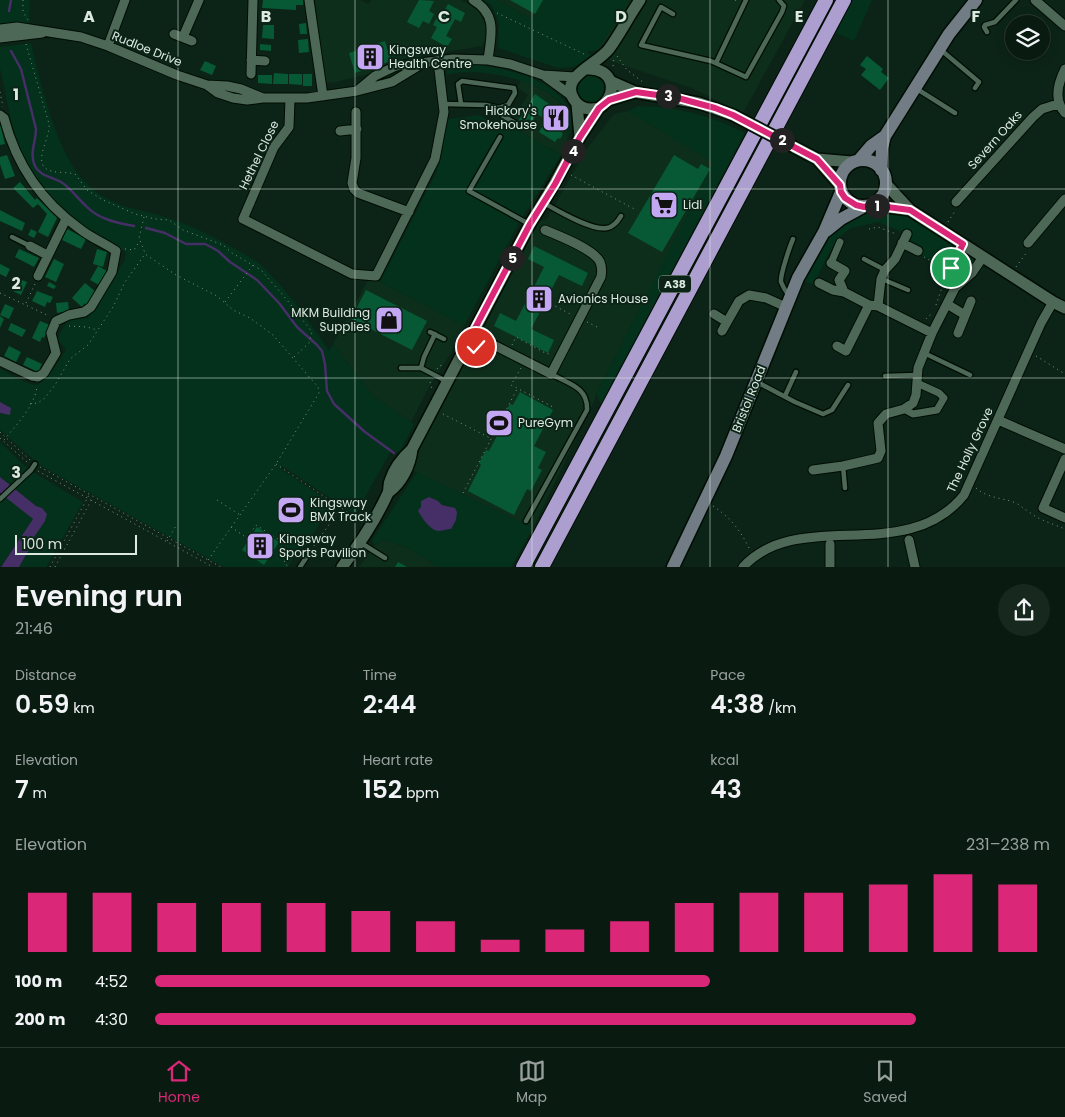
<!DOCTYPE html>
<html lang="en">
<head>
<meta charset="utf-8">
<style>
	:root { --surface:#091b11; --page:#17281f; --text:#f1f3f6; --muted:#99a19f; --line:#293931; --accent:#db2777 }
	body { margin:0; font-family:Poppins,sans-serif; background:var(--page); color:var(--text); height:100vh; display:flex; flex-direction:column; font-size:19px; white-space:nowrap }
	* { box-sizing:border-box; margin:0 }
	p { font-size:16px; color:var(--muted) }
	.icon { flex:none; width:28px; height:28px; fill:none; stroke:currentColor; stroke-width:2; stroke-linecap:round; stroke-linejoin:round }
	.map { position:relative; height:567px; overflow:hidden }
	.sheet { display:flex; flex-direction:column; background:var(--surface); flex:1 }
	.sheet>* { flex:none }
	.controls { position:absolute; left:1005px; top:15px; display:grid; gap:10px }
	.controls a { display:grid; place-items:center; width:45px; height:45px; border-radius:50%; background:var(--surface); box-shadow:0 2px 12px #0003,0 0 0 1px var(--line); font-size:25px }
	.scale { position:absolute; left:15px; bottom:12px; width:122px; box-sizing:border-box; padding-left:5px; border:2px solid #dceae0; border-top:0; font-size:14px; line-height:18px; white-space:nowrap; color:#dceae0; -webkit-text-stroke:4px #0c2417; paint-order:stroke }
	.pin { position:absolute; display:grid; place-items:center; width:42px; height:42px; color:#fff; margin:-21px; border:2px solid #fff; border-radius:50%; box-shadow:0 1px 5px #0007 }
	.km { position:absolute; width:25px; height:25px; margin:-12px; border-radius:50%; background:#222; color:#fff; font-size:14px; line-height:25px; text-align:center }
	.round { display:grid; place-items:center; flex:none; width:52px; height:52px; border-radius:26px; background:var(--page) }
	.head { display:flex; align-items:center; justify-content:space-between; height:85px; padding:0 15px }
	h1 { font-size:28px; font-weight:600; line-height:38px }
	.metrics { display:grid; grid-template-columns:repeat(3,1fr); gap:8px; height:85px; padding:5px 15px }
	.metrics div { display:grid; align-content:center }
	.metrics b { font-size:25px; font-weight:600 }
	.metrics small { font-size:14px; font-weight:400 }
	.metrics p { font-size:14px }
	.chart { height:140px; padding:10px 15px }
	.chart p { display:flex; justify-content:space-between }
	.chart svg { width:100%; height:90px; margin-top:5px; stroke:var(--accent); stroke-width:6 }
	ul { padding:0 15px; list-style:none; font-size:16px }
	li { display:grid; grid-template-columns:80px 60px 1fr; align-items:center; height:38px }
	li i { height:12px; border-radius:6px; background:var(--accent) }
	.menu { display:flex; justify-content:space-around; align-items:center; height:70px; border-top:1px solid var(--line); background:var(--surface); font-size:14px; color:var(--muted) }
	.menu a { display:grid; justify-items:center; gap:2px }
	.menu .on { color:var(--accent) }
	.map>svg:first-child { display:block }
</style>
</head>
<body>
<div class="map">
<svg width="1065" height="567" viewBox="0 0 1065 567">
	<rect width="100%" height="100%" fill="#0c2417"/>
	<path fill="#0e2e1c" d="M315,0h45l8,4 3,-4h90l9,5 9,7 6,12 1,15 -4,7 -85,14 -29,14 -32,8 -12,1z
		M497,0h308l-62,113 -51,-25 -81,-27 -23,-17 -56,-25z
		M521,80l24,11 11,8 9,10 2,9 1,19 -7,18 -53,-30 20,-30 -10,-8z
		M628,111l87,52 -119,231 -1,5 -62,129 -123,-59 62,-129 55,-102 11,-16 9,-3 39,-69 28,-36z
		M370,277l94,49 -13,27 -22,34 -18,35 -38,-26 -40,-52z
		M383,539l25,9 31,19h-80l16,-22z"/>
	<path fill="#03311b" fill-rule="evenodd" d="M0,0h30l-1,14 1,9 -30,2z
		M483,0h14l35,19 11,-19h86l-32,50 -10,2 5,4 -18,11 -16,1 -60,-20 1,-24 -7,-19z
		M853,0h19l-18,41 -18,-8z
		M31,43c9,39 26,111 54,139 28,28 52,25 86,37 27,9 53,23 78,38 5,3 11,6 15,11 25,24 46,54 65,83l4,-7 40,52 41,28 -13,26 -5,3 -4,-4 -37,66 -73,-49 -1,3 52,35 -31,47 -3,-1 -11,17h-64l-183,-101 -41,-36v-17l4,2 4,-9 -8,-4v-33c8,4 27,16 36,16 9,-1 26,-28 30,-36l-9,-10 11,-19 20,-2 37,-58 1,-8 -50,-29 -27,-25 -27,-41 -10,-33 -12,-56v-21z
		M468,64c35,2 121,21 100,73 0,-9 1,-22 -4,-30 -20,-27 -87,-41 -118,-32l1,-7 9,-3z
		M576 89a15 15 0 1 1 30 0a15 15 0 1 1-30 0Z
		M639,106c37,0 73,10 106,27l-144,271 -5,-10 118,-231 -86,-52z
		M480,115l21,12 7,-2 53,30 -42,68 -55,103 -84,-44 56,-109 11,-54z
		M863,207l47,3 73,47 -28,31 -11,-6 2,-6 -10,-12 -32,-20 3,-10 -29,-12 -27,6 -15,12 -23,45 -15,-7 26,-46z
		M0,442l28,27 55,33 -37,65h-27l11,-19v-5l15,-22 -3,-13 -6,-2 -36,-29z
		M417,472l116,56 -22,39h-72l-31,-19 -25,-9 -8,6 -3,-5zM438,501l4,4 7,1 -18,21 -10,-11z
		M5,497l29,22 -34,48v-66z"/>
	<path fill="#462f66" d="M0,402l11,6 -1,7 -10,-2z
		M0,477l36,29 6,2 5,6 -2,7 -15,22v5l-11,19h-18l32,-48 -33,-26z
		M429,497l9,4 4,4 13,3 2,4 -1,8 -5,9c-4,0 -9,2 -13,2 -8,-1 -16,-13 -20,-20l3,-4v-6z"/>
	<g fill="none" stroke-linecap="round" stroke-linejoin="round">
		<path stroke="#462f66" stroke-width="2.5" d="M9,11l2,-11
			M11,51l10,18 15,60c0,12 -7,25 -1,37 5,10 17,11 26,16 10,6 16,16 25,24 12,13 31,17 48,20
			M146,228l19,5 21,11h19l6,3 7,4 12,11 27,18 22,23 18,24 20,18 5,6 3,13 2,27 7,13 31,28 29,21"/>
	</g>
	<path fill="#075935" d="M263,0h40v5h-7v5l-34,-2z
		M419,0l15,1 -5,10 5,3 -5,10 -6,-3 -4,7 -12,-6z
		M510,0h33l-8,14z
		M448,4l17,9 -4,9 -6,-3 -9,17 6,3 -5,8 -16,-9 6,-11 -4,-2 6,-11 3,1z
		M306,23l1,11h-7l-1,-10z
		M263,25h11v14l-12,-1z
		M308,39l1,13 -10,1 -1,-13z
		M385,41l6,20 -36,12 -6,-20z
		M260,44l11,1v6l-11,-1z
		M867,56l16,13 -2,3 8,6 -9,12 -19,-15 5,-6 -6,-4z
		M205,61l11,5 -4,9 -12,-5z
		M274,73l14,1v10h-15z
		M289,74h13v11l-13,-1z
		M303,74h9v12h-9z
		M258,75h14v9l-14,-1z
		M535,94l31,22 -4,5 5,2 -6,9 2,2 -3,5 -2,-1 -3,4 -16,-10 5,-8 6,4 4,-6 -8,-5 -1,2 -8,-5 -5,8 -4,-3 -4,6 -6,-4z
		M0,124l5,20 -5,1z
		M7,155l8,21 -10,3 -5,-15v-7z
		M674,155l24,14 3,-5 9,5 -48,83 -34,-19z
		M20,182l15,18 2,-2 20,20 -9,19 -10,-5 9,-18 -9,-10 -5,4 -20,-20z
		M0,210l25,13 -3,8 -22,-10z
		M31,229l6,3 -3,6 -6,-3z
		M67,229l19,10 -5,10 -19,-9z
		M534,246l54,27 -6,13 -23,-11 -11,21 4,2 -6,12 -4,-2 -11,21 23,11 -6,13 -54,-27 6,-13 16,8 11,-21h-1l6,-12 1,1 11,-22 -16,-8z
		M19,249l20,9 -5,9 -19,-10z
		M97,249l10,3 -4,15 -10,-3z
		M54,259l10,5 -8,18 -11,-5z
		M0,264l10,5 -4,8 -6,-3z
		M98,266l9,5 -8,14 -9,-5z
		M17,278l10,4 -6,13 -10,-5z
		M49,282l7,4 -2,3 -7,-3z
		M85,283l11,9 -10,13 -1,-2 -3,4 -10,-9z
		M366,290l61,31 -15,29 -61,-31z
		M37,291l16,6 -3,6 -3,-1 -2,5 -13,-6z
		M68,302l1,9 -12,2 -1,-10z
		M5,304l9,4 -5,11 -9,-4z
		M0,316l4,3 -4,9z
		M40,321l10,4 -6,13 -2,-1 -2,5 -8,-4z
		M11,323l15,7 -4,7 -14,-7z
		M9,346l12,6 -5,10 -12,-6z
		M27,357l15,7 -4,8 -15,-7z
		M520,392l33,18 -19,36 12,6 -8,16 4,2 -11,21 -4,-2 -13,26 -46,-24 13,-26 -2,-2 7,-13 3,1 17,-32 -3,-2 7,-13 3,1z
		M257,527l22,15 -15,23 -22,-15z
		M398,562l9,5h-12z"/>
	<g fill="none" stroke-linecap="round" stroke-linejoin="round">
		<defs>
			<path id="service" d="M673,14l-12,-7 -20,38 70,16 35,16 36,-65 2,-6 -5,-6
				M987,32l-3,-5 1,-2 10,-3 21,-22
				M941,50l38,32 -4,6
				M716,63l30,-63
				M917,89l38,24
				M444,104l42,1 13,3 9,-3 7,-12 -1,-5 -52,-7 -4,3 3,20
				M499,108l4,8 18,10
				M500,137l-31,54 60,33
				M544,203c14,8 48,28 63,25 7,-1 11,-7 14,-12
				M12,237l18,9
				M864,259l21,11
				M882,279l26,11
				M789,296c-3,-4 -6,-9 -8,-14 -1,-7 9,-36 12,-43
				M430,332l14,7
				M924,353l46,22
				M401,368h20l25,13
				M421,368l3,-11 11,-23
				M885,376l32,-1
				M757,382l38,20 28,12 9,-4 16,-25
				M785,396l11,-24
				M843,466l2,22
				M0,499l31,-29 4,-6
				M526,521l61,-111c1,-23 -18,-26 -36,-36
				M361,543l24,15
				M300,567l8,-12"/>
			<path id="pedestrian" d="M831,263l9,-21
				M904,409l9,5 24,-4 7,-12 -5,-5 -22,-10"/>
			<path id="minor" d="M309,0l14,96
				M473,0c25,15 18,35 15,60
				M1035,0l30,26
				M0,29l17,-2 64,10 27,9 69,29 30,10 20,1 14,3 22,9
				M174,34l18,7
				M183,37l16,-37
				M0,38l42,-5
				M108,46l17,-46
				M251,60l14,1
				M1065,69c-7,14 -12,31 0,44
				M251,74l2,-74
				M546,77l26,19
				M207,85l11,8 15,5 14,2 16,-2h44l50,-7 35,-9 28,-17
				M357,91l18,-15 21,-10 57,-7 35,1 22,4 33,11 32,2
				M290,99l-1,28 -15,20 -31,72 109,55 24,2 59,-117 9,-47 -6,-51
				M356,112v46l-4,25 2,6 4,4 51,19
				M0,115l4,3c12,46 38,84 76,111 11,9 25,14 36,22l-4,21 -21,35 -7,5 -15,3 -13,6 -5,12 5,20 -12,20 -6,4 -6,-1 -32,-15
				M340,131l17,-2
				M956,202l77,-85 9,-8 16,-5
				M902,243l16,8
				M1028,243l37,-44
				M30,246l17,9
				M831,263l14,8 -6,9 5,12
				M38,276l28,-57
				M819,283l14,7 11,2 25,13 9,1 54,27
				M947,304l18,11
				M878,306l3,-27 4,-9 10,-11 12,-25
				M714,314l13,8
				M722,331l17,-30 10,-6 17,3 20,9
				M958,333l13,-32
				M472,334l79,40 50,-97c1,-5 1,-10 -1,-15 -6,-13 -41,-26 -55,-32
				M837,346l9,5 23,-46
				M998,420l67,29
				M1065,459l-22,49 22,10
				M813,470l30,-4 35,-8 3,-7 -3,-28 8,-9 18,-5 9,-6 3,-8 2,-27 14,-35 23,-45 17,-15 11,-16
				M909,540l6,27
				M743,567c56,-61 163,0 221,-72l77,-172 12,-21
				M830,567v-23"/>
			<path id="tertiary" d="M587,69c26,-2 33,25 12,39 -9,2 -18,2 -24,-7 -18,-24 22,-36 34,-52 11,-15 20,-33 31,-49
				M610,81l25,11 64,11 34,12
				M609,100l26,-8
				M577,104l3,33
				M794,147l23,12 23,26
				M817,159l35,3
				M886,184l24,26 143,92 12,6
				M872,205l38,5
				M389,492c13,-10 21,-26 23,-43
				M342,567c17,-22 33,-46 45,-72 3,-4 1,-10 3,-14 4,-13 12,-23 22,-32l118,-225 25,-41 25,-46 19,-29"/>
			<path id="secondary" d="M859,160l12,-14 14,-10
				M840 183a23 23 0 1 1 46 0a23 23 0 1 1-46 0Z
				M881,170l1,-22 3,-12 64,-102 27,-34
				M826,231l15,-12 22,-12
				M673,567l53,-111 72,-178 26,-46 17,-40"/>
			<path id="trunk" d="M523,567l303,-567
				M542,567l302,-567"/>
		</defs>
		<use href="#service" stroke="#000d03" stroke-width="7"/>
		<use href="#pedestrian" stroke="#000d03" stroke-width="9"/>
		<use href="#minor" stroke="#000d03" stroke-width="11"/>
		<use href="#tertiary" stroke="#000d03" stroke-width="14"/>
		<use href="#secondary" stroke="#000d03" stroke-width="15"/>
		<use href="#trunk" stroke="#000d03" stroke-width="16"/>
		<path stroke="#7d9084" stroke-width="1" stroke-dasharray="1 4" stroke-linecap="butt" d="M23,0v12l5,8
			M735,0l2,1
			M497,13l89,42
			M26,44l23,80c2,14 -19,41 2,47 7,2 16,1 24,3l12,16 16,10 32,14 20,5 14,1 14,10 40,15 9,8 29,17 26,30 25,32 -3,11 -16,15
			M617,56l10,14 17,13
			M613,66l1,-8
			M0,92l3,15
			M571,175l65,35
			M144,217l-5,21 6,15
			M948,222l7,-11
			M869,229l9,-2 18,7
			M125,249l9,1 5,-8
			M924,257l12,7 14,4
			M936,265l9,10
			M1016,267l11,-15
			M0,293l49,23
			M225,302l28,-37
			M26,303l9,-19
			M551,304l21,11
			M936,305l10,-29 12,-22
			M926,319l6,-6
			M587,322l10,5
			M69,326l18,1 10,3
			M512,345l4,-8 31,17 5,-1
			M1036,356l29,18
			M521,368l-10,17 42,22
			M437,369l2,-3 4,-1
			M430,382l2,7
			M30,404l8,-1 7,-5 10,-13 15,-26 18,-14 25,-38 12,-25 20,-28 31,21 41,21 16,14 17,8 23,17 45,52 1,6 -43,71 -70,99
			M443,414l47,24
			M0,432l30,28
			M0,438l27,24
			M4,440c12,-15 30,-33 33,-53
			M276,464l86,58
			M40,467l181,100
			M38,471l175,96
			M976,488c13,11 25,9 40,15 5,3 8,6 13,9 10,8 24,12 36,17
			M463,493l54,-104
			M217,500l23,15
			M713,506c18,12 28,25 37,44
			M231,527l16,11 9,-13 25,16 4,23 4,3
			M167,541l10,-17
			M311,550l27,-38
			M50,567l39,-72
			M55,567l38,-70"/>
		<use href="#service" stroke="#4e6858" stroke-width="4.5"/>
		<use href="#pedestrian" stroke="#4e6858" stroke-width="7"/>
		<use href="#minor" stroke="#4e6858" stroke-width="9"/>
		<use href="#tertiary" stroke="#4e6858" stroke-width="11"/>
		<use href="#secondary" stroke="#717c85" stroke-width="12"/>
		<use href="#trunk" stroke="#ac9ecf" stroke-width="14"/>
		<defs>
			<path id="tertiary-bridge" d="M733,115l61,32"/>
		</defs>
		<use href="#tertiary-bridge" stroke="#000d03" stroke-width="14" stroke-linecap="butt"/>
		<use href="#tertiary-bridge" stroke="#4e6858" stroke-width="11"/>
	</g>
	<g fill="none" stroke-linecap="round" stroke-linejoin="round">
		<defs>
			<path id="route" d="M476,347l4,-9 -8,-4 58,-110 25,-40 25,-47 19,-29 10,-8 27,-8 42,6 37,10 18,7 84,44 23,26 1,7 4,6 11,7 8,2 8,-2 38,5 53,34 -12,24"/>
		</defs>
		<use href="#route" stroke="#fff" stroke-width="10"/>
		<use href="#route" stroke="#db2777" stroke-width="6"/>
	</g>
	<path fill="none" stroke="#dceae0" stroke-width="1" stroke-opacity="0.55" d="M178,0v567M355,0v567M532,0v567M710,0v567M888,0v567M0,189h1065M0,378h1065"/>
	<defs>
		<symbol id="building-square" viewBox="-11 -11 22 22"><rect x="-9" y="-9" width="18" height="18" rx="4" fill="#c3a7f2" stroke="#0c2417"/><path d="M-4-6H4V6H1V3H-1V6H-4ZM-2.5-4.3h1.7v1.8h-1.7ZM.8-4.3h1.7v1.8H.8ZM-2.5-1h1.7V.8h-1.7ZM.8-1h1.7V.8H.8Z" fill="#111"/></symbol>
		<symbol id="restaurant-square" viewBox="-11 -11 22 22"><rect x="-9" y="-9" width="18" height="18" rx="4" fill="#c3a7f2" stroke="#0c2417"/><path d="M-5-6h1v4h1v-4h1v4h1v-4h1v5L-1.5 .5V6h-2V.5L-5-1ZM5-6V6H3V1.5H1.5Q1.5-4 5-6Z" fill="#111"/></symbol>
		<symbol id="supermarket-square" viewBox="-11 -11 22 22"><rect x="-9" y="-9" width="18" height="18" rx="4" fill="#c3a7f2" stroke="#0c2417"/><path d="M-6-5.5h2.5l.6 2H6L4.5 2H-2.5L-4.4-4H-6ZM-1.5 3.2a1.3 1.3 0 1 0 .1 0ZM3 3.2a1.3 1.3 0 1 0 .1 0Z" fill="#111"/></symbol>
		<symbol id="shop-square" viewBox="-11 -11 22 22"><rect x="-9" y="-9" width="18" height="18" rx="4" fill="#c3a7f2" stroke="#0c2417"/><path d="M-5-2.5h2.3a2.7 3.5 0 0 1 5.4 0H5L5.5 6h-11ZM-1.5-2.5h3a1.5 2.3 0 0 0-3 0Z" fill="#111"/></symbol>
		<symbol id="stadium-square" viewBox="-11 -11 22 22"><rect x="-9" y="-9" width="18" height="18" rx="4" fill="#c3a7f2" stroke="#0c2417"/><path d="M0-5a6.5 5 0 1 0 0 10a6.5 5 0 1 0 0-10ZM-3.5-1.8h7v3.6h-7Z" fill="#111"/></symbol>
	</defs>
	<g fill-rule="evenodd">
		<use href="#building-square" x="354" y="41" width="32" height="32"/>
		<use href="#restaurant-square" x="540" y="102" width="32" height="32"/>
		<use href="#supermarket-square" x="648" y="189" width="32" height="32"/>
		<use href="#building-square" x="523" y="283" width="32" height="32"/>
		<use href="#shop-square" x="373" y="304" width="32" height="32"/>
		<use href="#stadium-square" x="483" y="407" width="32" height="32"/>
		<use href="#stadium-square" x="275" y="494" width="32" height="32"/>
		<use href="#building-square" x="244" y="530" width="32" height="32"/>
	</g>
	<g text-anchor="middle" stroke-width="4" stroke-linejoin="round" paint-order="stroke">
		<rect fill="#0c2417" stroke="#9eafa4" stroke-width="1" x="659" y="275.5" width="32" height="17" rx="4"/>
		<g font-size="11" font-weight="bold" fill="#dceae0">
			<text x="675" y="288">A38</text>
		</g>
		<g font-size="12" fill="#dceae0" stroke="#0c2417">
			<text transform="translate(147 49) rotate(22)" y="4">Rudloe Drive</text>
			<text transform="translate(995 140) rotate(-48)" y="4">Severn Oaks</text>
			<text transform="translate(259 155) rotate(-64)" y="4">Hethel Close</text>
			<text transform="translate(749 399) rotate(-68)" y="4">Bristol Road</text>
			<text transform="translate(970 450) rotate(-65)" y="4">The Holly Grove</text>
		</g>
		<g font-size="12" fill="#dceae0" stroke="#0c2417" text-anchor="start">
			<text x="389" y="54">Kingsway<tspan x="389" dy="14">Health Centre</tspan></text>
			<text x="537" y="115" text-anchor="end">Hickory's<tspan x="537" dy="14">Smokehouse</tspan></text>
			<text x="683" y="209">Lidl</text>
			<text x="558" y="303">Avionics House</text>
			<text x="370" y="317" text-anchor="end">MKM Building<tspan x="370" dy="14">Supplies</tspan></text>
			<text x="518" y="427">PureGym</text>
			<text x="310" y="507">Kingsway<tspan x="310" dy="14">BMX Track</tspan></text>
			<text x="279" y="543">Kingsway<tspan x="279" dy="14">Sports Pavilion</tspan></text>
		</g>
	</g>
	<g font-size="16" text-anchor="middle" font-weight="bold" fill="#dceae0" stroke="#0c2417" stroke-width="4" stroke-linejoin="round" paint-order="stroke">
		<text x="89" y="22">A</text>
		<text x="266" y="22">B</text>
		<text x="444" y="22">C</text>
		<text x="621" y="22">D</text>
		<text x="799" y="22">E</text>
		<text x="976" y="22">F</text>
		<text x="16" y="100">1</text>
		<text x="16" y="289">2</text>
		<text x="16" y="478">3</text>
	</g>
</svg>
<div class="controls">
<a><svg class="icon" aria-label="layers" viewBox="0 0 24 24"><path d="M12 4l9 5-9 5-9-5zM3 14l9 5 9-5"/></svg></a>
</div>
<div class="scale">100 m</div>
<div class="pin" style="left:951px;top:268px;background:#1e9e55"><svg class="icon" aria-label="arrive" viewBox="0 0 24 24"><path d="M6 21V4h12l-3 4 3 4H6"/></svg></div>
<div class="pin" style="left:476px;top:347px;background:#d93025"><svg class="icon" aria-label="check" viewBox="0 0 24 24"><path d="M5 12l5 5 9-10"/></svg></div>
<b class="km" style="left:877px;top:206px">1</b>
<b class="km" style="left:782px;top:140px">2</b>
<b class="km" style="left:668px;top:96px">3</b>
<b class="km" style="left:573px;top:151px">4</b>
<b class="km" style="left:512px;top:258px">5</b>
</div>
<section class="sheet">
<div class="head"><div><h1>Evening run</h1><p>21:46</p></div><a class="round"><svg class="icon" aria-label="share" viewBox="0 0 24 24"><path d="M12 15V3M7 8l5-5 5 5M5 13v7h14v-7"/></svg></a></div>
<div class="metrics">
<div><p>Distance</p><b>0.59<small> km</small></b></div>
<div><p>Time</p><b>2:44</b></div>
<div><p>Pace</p><b>4:38<small> /km</small></b></div>
</div>
<div class="metrics">
<div><p>Elevation</p><b>7<small> m</small></b></div>
<div><p>Heart rate</p><b>152<small> bpm</small></b></div>
<div><p>kcal</p><b>43</b></div>
</div>
<div class="chart"><p><span>Elevation</span>231–238 m</p>
<svg viewBox="0 0 160 44" preserveAspectRatio="none"><path d="M5 44V15M15 44V15M25 44V20M35 44V20M45 44V20M55 44V24M65 44V29M75 44V38M85 44V33M95 44V29M105 44V20M115 44V15M125 44V15M135 44V11M145 44V6M155 44V11"/></svg>
</div>
<ul>
<li><b>100 m</b>4:52<i style="width:62%"></i></li>
<li><b>200 m</b>4:30<i style="width:85%"></i></li>
</ul>
</section>
<nav class="menu">
<a class="on"><svg class="icon" aria-label="home" viewBox="0 0 24 24"><path d="M3 11l9-7 9 7M6 9v11h12V9"/></svg>Home</a>
<a><svg class="icon" aria-label="map" viewBox="0 0 24 24"><path d="M3 6l6-2 6 2 6-2v14l-6 2-6-2-6 2zM9 4v14M15 6v14"/></svg>Map</a>
<a><svg class="icon" aria-label="saved" viewBox="0 0 24 24"><path d="M7 4h10v16l-5-4-5 4z"/></svg>Saved</a>
</nav>
</body>
</html>
